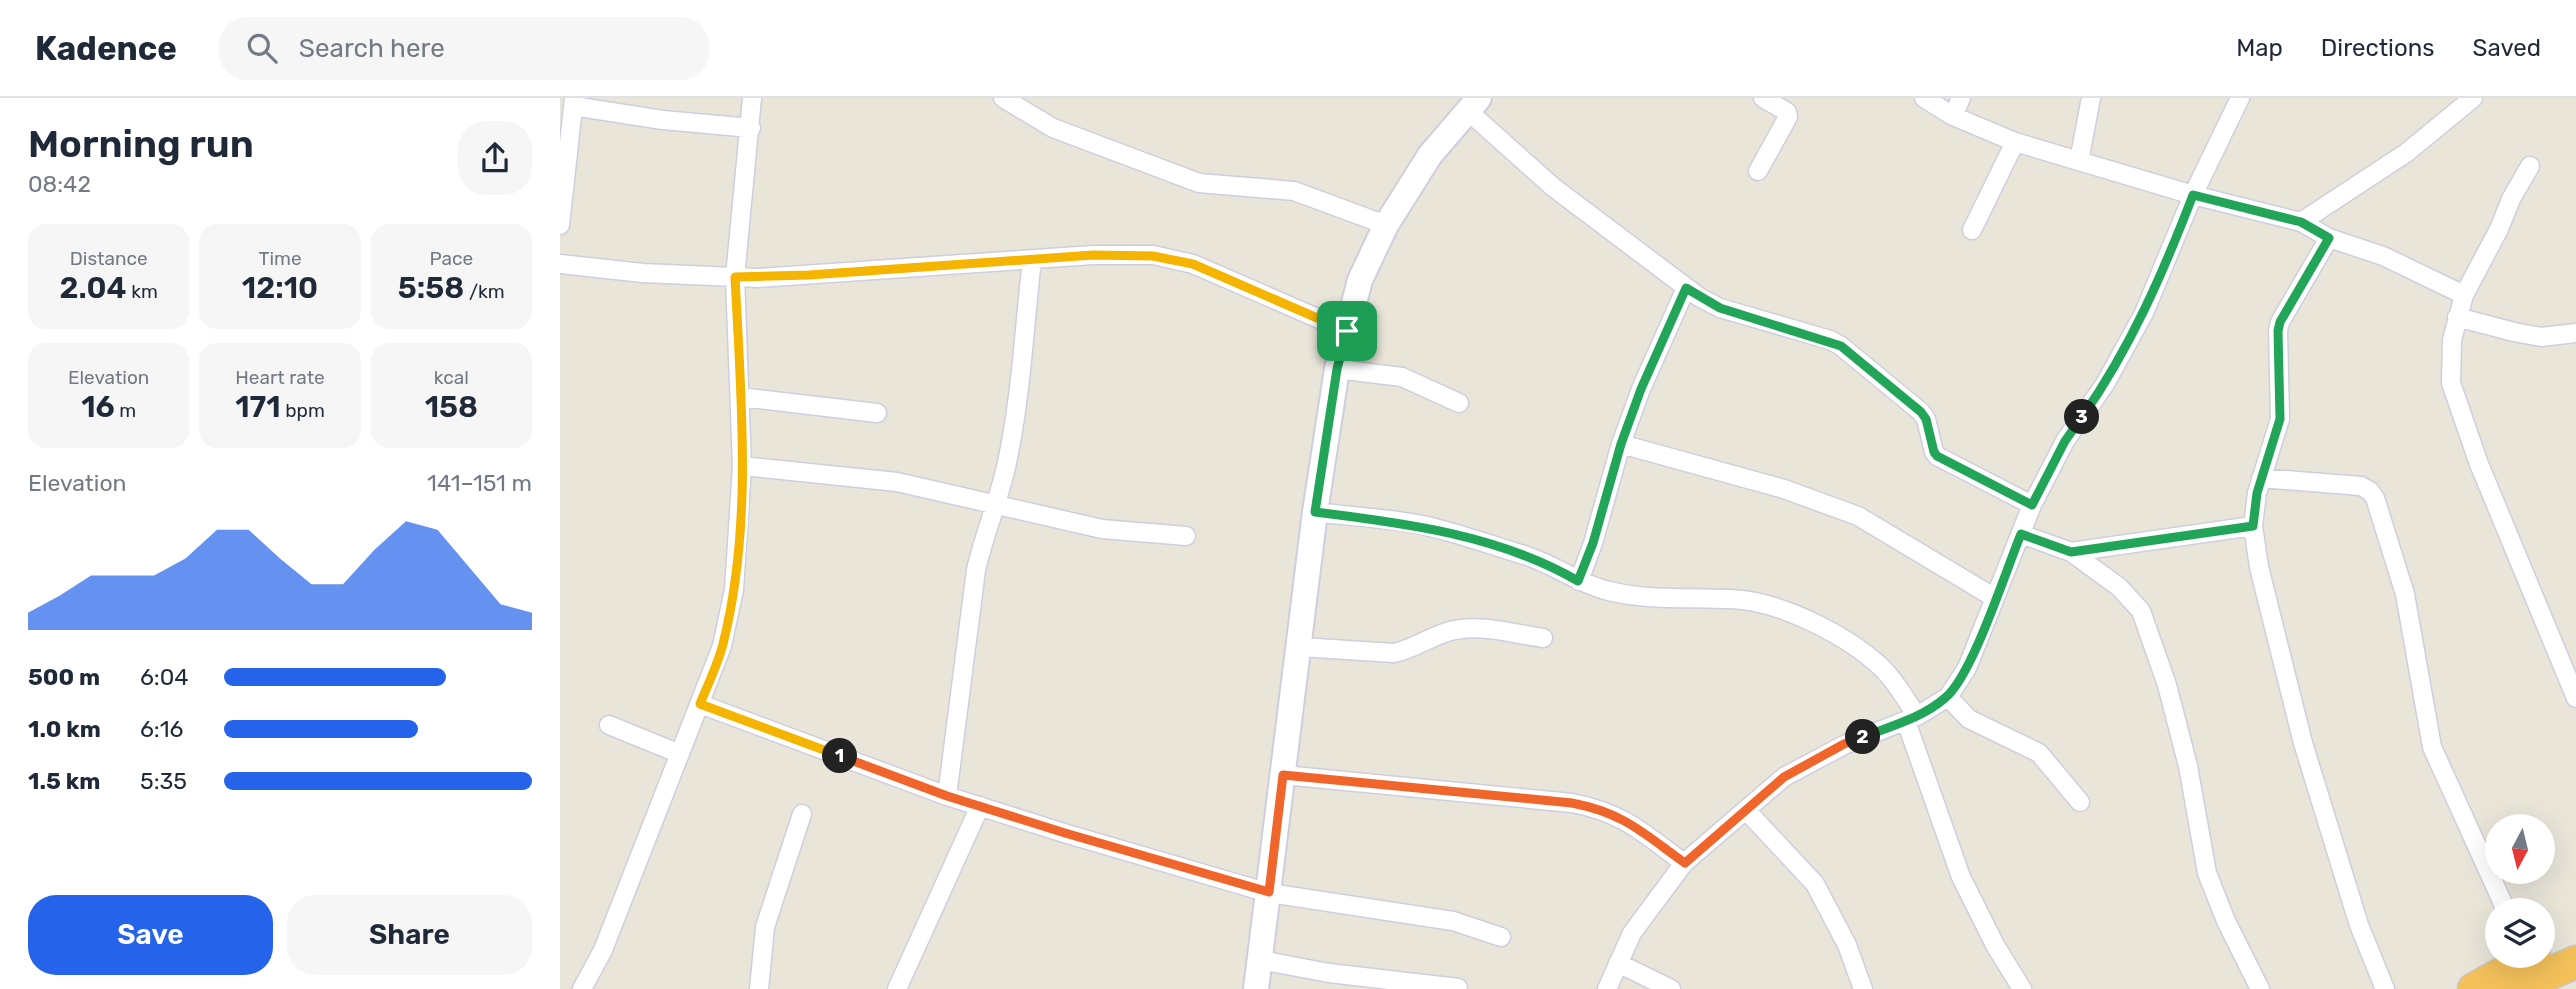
<!DOCTYPE html>
<html lang="en">
<head>
<meta charset="utf-8">
<style>
	:root { --surface:#fff; --page:#f6f6f7; --text:#1f2937; --muted:#747a83; --line:#e0e1e3; --accent:#2563eb }
	body { margin:0; font-family:Rubik,sans-serif; background:var(--page); color:var(--text); height:100vh; display:flex; flex-direction:column; font-size:26px; white-space:nowrap }
	* { box-sizing:border-box; margin:0 }
	p { font-size:23px; color:var(--muted) }
	.icon { flex:none; width:38px; height:38px; fill:none; stroke:currentColor; stroke-width:2; stroke-linecap:round; stroke-linejoin:round }
	.map { position:relative; flex:1; overflow:hidden }
	.side { display:flex; flex-direction:column; background:var(--surface); width:560px }
	.side>* { flex:none }
	.needle { width:46px; rotate:187deg }
	.buttons { position:absolute; left:1925px; top:716px; display:grid; gap:14px }
	.buttons a { display:grid; place-items:center; width:70px; height:70px; border-radius:50%; background:var(--surface); box-shadow:0 7px 28px #0002; font-size:35px }
	.pin { position:absolute; display:grid; place-items:center; width:60px; height:60px; color:#fff; margin:-30px; border-radius:14px; box-shadow:0 4px 10px #0006 }
	.km { position:absolute; width:35px; height:35px; margin:-18px; border-radius:50%; background:#222; color:#fff; font-size:19px; line-height:35px; text-align:center }
	.round { display:grid; place-items:center; flex:none; width:74px; height:74px; border-radius:28px; background:var(--page) }
	.summary { display:flex; align-items:center; justify-content:space-between; height:119px; padding:0 28px }
	h1 { font-size:38px; font-weight:600; line-height:52px }
	.metrics { display:grid; grid-template-columns:repeat(3,1fr); gap:10px; height:119px; padding:7px 28px }
	.metrics div { display:grid; align-content:center; border-radius:18px; background:var(--page); text-align:center }
	.metrics b { font-size:30px; font-weight:600 }
	.metrics small { font-size:19px; font-weight:400 }
	.metrics p { font-size:19px }
	.chart { height:196px; padding:14px 28px }
	.chart p { display:flex; justify-content:space-between }
	.chart svg { width:100%; height:126px; margin-top:7px; fill:var(--accent); opacity:.7 }
	.button { display:flex; gap:14px; margin-top:auto; padding:14px 28px }
	.button a { flex:1; height:80px; border-radius:28px; background:var(--accent); color:#fff; font-size:28px; font-weight:600; line-height:80px; text-align:center }
	.button a+a { background:var(--page); color:var(--text) }
	ul { padding:0 28px; list-style:none; font-size:23px }
	li { display:grid; grid-template-columns:112px 84px 1fr; align-items:center; height:52px }
	li i { height:18px; border-radius:9px; background:var(--accent) }
	header { display:flex; align-items:center; gap:42px; box-sizing:border-box; height:98px; padding:0 35px; background:var(--surface); border-bottom:2px solid var(--line) }
	header strong { font-size:33px }
	nav { display:flex; gap:38px; margin-inline-start:auto; font-size:24px }
	.search { width:490px; height:63px; background:var(--page); display:flex; align-items:center; gap:18px; box-sizing:border-box; padding:0 24px; border-radius:28px; color:var(--muted); font-size:26px }
	main { display:flex; flex:1; min-height:0 }
	.map>svg:first-child { display:block }
</style>
</head>
<body>
<header>
<strong>Kadence</strong>
<div class="search"><svg class="icon" aria-label="search" viewBox="0 0 24 24"><circle cx="10" cy="10" r="6"/><path d="M15 15l6 6"/></svg>Search here</div>
<nav><a>Map</a><a>Directions</a><a>Saved</a></nav>
</header>
<main>
<section class="side">
<div class="summary"><div><h1>Morning run</h1><p>08:42</p></div><a class="round"><svg class="icon" aria-label="share" viewBox="0 0 24 24"><path d="M12 15V3M7 8l5-5 5 5M5 13v7h14v-7"/></svg></a></div>
<div class="metrics">
<div><p>Distance</p><b>2.04<small> km</small></b></div>
<div><p>Time</p><b>12:10</b></div>
<div><p>Pace</p><b>5:58<small> /km</small></b></div>
</div>
<div class="metrics">
<div><p>Elevation</p><b>16<small> m</small></b></div>
<div><p>Heart rate</p><b>171<small> bpm</small></b></div>
<div><p>kcal</p><b>158</b></div>
</div>
<div class="chart"><p><span>Elevation</span>141–151 m</p>
<svg viewBox="0 0 160 44" preserveAspectRatio="none"><path d="M0 44V38L10 32L20 25L30 25L40 25L50 19L60 9L70 9L80 19L90 28L100 28L110 16L120 6L130 9L140 22L150 35L160 38V44z"/></svg>
</div>
<ul>
<li><b>500 m</b>6:04<i style="width:72%"></i></li>
<li><b>1.0 km</b>6:16<i style="width:63%"></i></li>
<li><b>1.5 km</b>5:35<i style="width:100%"></i></li>
</ul>
<div class="button"><a>Save</a><a>Share</a></div>
</section>
<div class="map">
<svg width="2016" height="891" viewBox="0 0 2016 891">
	<rect width="100%" height="100%" fill="#e9e5d9"/>
	<g fill="none" stroke-linecap="round" stroke-linejoin="round">
		<defs>
			<path id="street" d="M443,0l50,30 146,55 95,8 92,34
				M1364,0l29,18 62,26 178,53 108,27 28,16 54,18 81,39
				M13,8l90,14 88,8
				M908,13l85,76 146,110 21,11 110,32 11,6 80,66 5,7 8,33 3,4 95,49
				M1393,18l8,-18
				M1519,63l12,-63
				M1970,68l-19,33 -12,30 -35,66 -12,45 -1,43 28,81 97,234
				M1198,73l30,-54 -1,-5 -24,-14
				M1741,124l105,-69 67,-55
				M0,127l14,-127
				M1412,132l43,-88
				M1769,140l-49,84 -2,9 2,88 -23,74 -4,33 6,41 44,176 56,182 26,64
				M0,166l83,9 115,5 335,-23h60l40,9 154,67
				M1897,219l57,15 27,5 35,-4
				M777,271l65,8 57,26
				M181,299l136,16
				M1061,346l163,45 74,27 137,82
				M182,368l155,16 205,47 84,7
				M1701,380l100,8 9,5 5,7 30,96 27,153 74,163
				M755,414c38,5 79,6 116,15 32,8 64,19 96,29 27,9 50,26 78,34 43,12 92,6 137,10 45,5 108,37 141,69 13,13 23,31 34,47
				M1461,436l50,18 48,35 22,24 26,74 21,81 19,107 19,48 34,68
				M1511,454l182,-26
				M1019,483l14,-38 28,-99 20,-55 45,-101
				M740,549l94,6c20,-4 37,-17 56,-22 29,-8 65,3 93,7
				M1388,599l21,22 70,34 41,49
				M140,606l247,92 117,37 205,60 184,28 48,16
				M1346,623l55,156 34,68 27,44
				M49,627l71,29
				M723,677l289,28c52,10 71,30 112,60
				M387,698l29,-226c8,-35 22,-68 30,-103 15,-67 18,-138 26,-207
				M1186,712l69,74 32,61 16,44
				M700,862l69,13 129,15
				M1058,865l53,26
				M22,891l21,-39 119,-304 12,-56 8,-124 -7,-189 17,-179
				M199,891l6,-62 37,-113
				M337,891l83,-183
				M1047,891l25,-56 52,-70 100,-86 60,-32 73,-29 31,-19 19,-29 65,-163 33,-64 40,-57 39,-71 49,-118 47,-97"/>
			<path id="secondary" d="M696,891l59,-477 22,-143 23,-89 26,-55 44,-70 49,-57"/>
			<path id="highway" d="M1914,891l60,-33
				M1954,891l62,-27"/>
		</defs>
		<use href="#street" stroke="#cfcedf" stroke-width="21"/>
		<use href="#secondary" stroke="#cfcedf" stroke-width="28"/>
		<use href="#highway" stroke="#c7c7c7" stroke-width="35"/>
		<use href="#street" stroke="#fff" stroke-width="18"/>
		<use href="#secondary" stroke="#fff" stroke-width="24"/>
		<use href="#highway" stroke="#f3c05a" stroke-width="32"/>
	</g>
	<g fill="none" stroke-linecap="round" stroke-linejoin="round">
		<defs>
			<path id="split-1" d="M280,658l-140,-52c8,-20 18,-40 23,-60 30,-119 18,-246 12,-367l74,-2 284,-20 60,1 40,8 154,67"/>
			<path id="split-2" d="M280,658l107,40 118,37 204,59 14,-117 289,28c52,10 71,30 113,60l99,-86 60,-33 19,-7"/>
			<path id="split-3" d="M1303,639c28,-11 59,-19 82,-39 27,-21 61,-128 76,-164l50,18 182,-26 4,-33 23,-74 -2,-88 2,-9 49,-84 -28,-16 -108,-27c-30,78 -63,154 -111,222"/>
			<path id="split-4" d="M787,233l-10,38 -22,143c90,11 184,23 263,69l15,-38 28,-99 20,-55 45,-101 34,20 121,38 80,66 5,7 8,33 3,4 95,49 33,-64 17,-24"/>
		</defs>
		<use href="#split-1" stroke="#fff" stroke-width="14"/>
		<use href="#split-2" stroke="#fff" stroke-width="14"/>
		<use href="#split-3" stroke="#fff" stroke-width="14"/>
		<use href="#split-4" stroke="#fff" stroke-width="14"/>
		<use href="#split-1" stroke="#f5b400" stroke-width="9"/>
		<use href="#split-2" stroke="#f0652b" stroke-width="9"/>
		<use href="#split-3" stroke="#22a559" stroke-width="9"/>
		<use href="#split-4" stroke="#22a559" stroke-width="9"/>
	</g>
</svg>
<div class="buttons">
<a><svg class="needle" viewBox="-14 -14 28 28"><path d="M0-13l5 13h-10z" fill="#e53935"/><path d="M0 13l5-13h-10z" fill="#747a83"/></svg></a>
<a><svg class="icon" aria-label="layers" viewBox="0 0 24 24"><path d="M12 4l9 5-9 5-9-5zM3 14l9 5 9-5"/></svg></a>
</div>
<div class="pin" style="left:787px;top:233px;background:#1e9e55"><svg class="icon" aria-label="arrive" viewBox="0 0 24 24"><path d="M6 21V4h12l-3 4 3 4H6"/></svg></div>
<b class="km" style="left:280px;top:658px">1</b>
<b class="km" style="left:1303px;top:639px">2</b>
<b class="km" style="left:1522px;top:319px">3</b>
</div>
</main>
</body>
</html>
